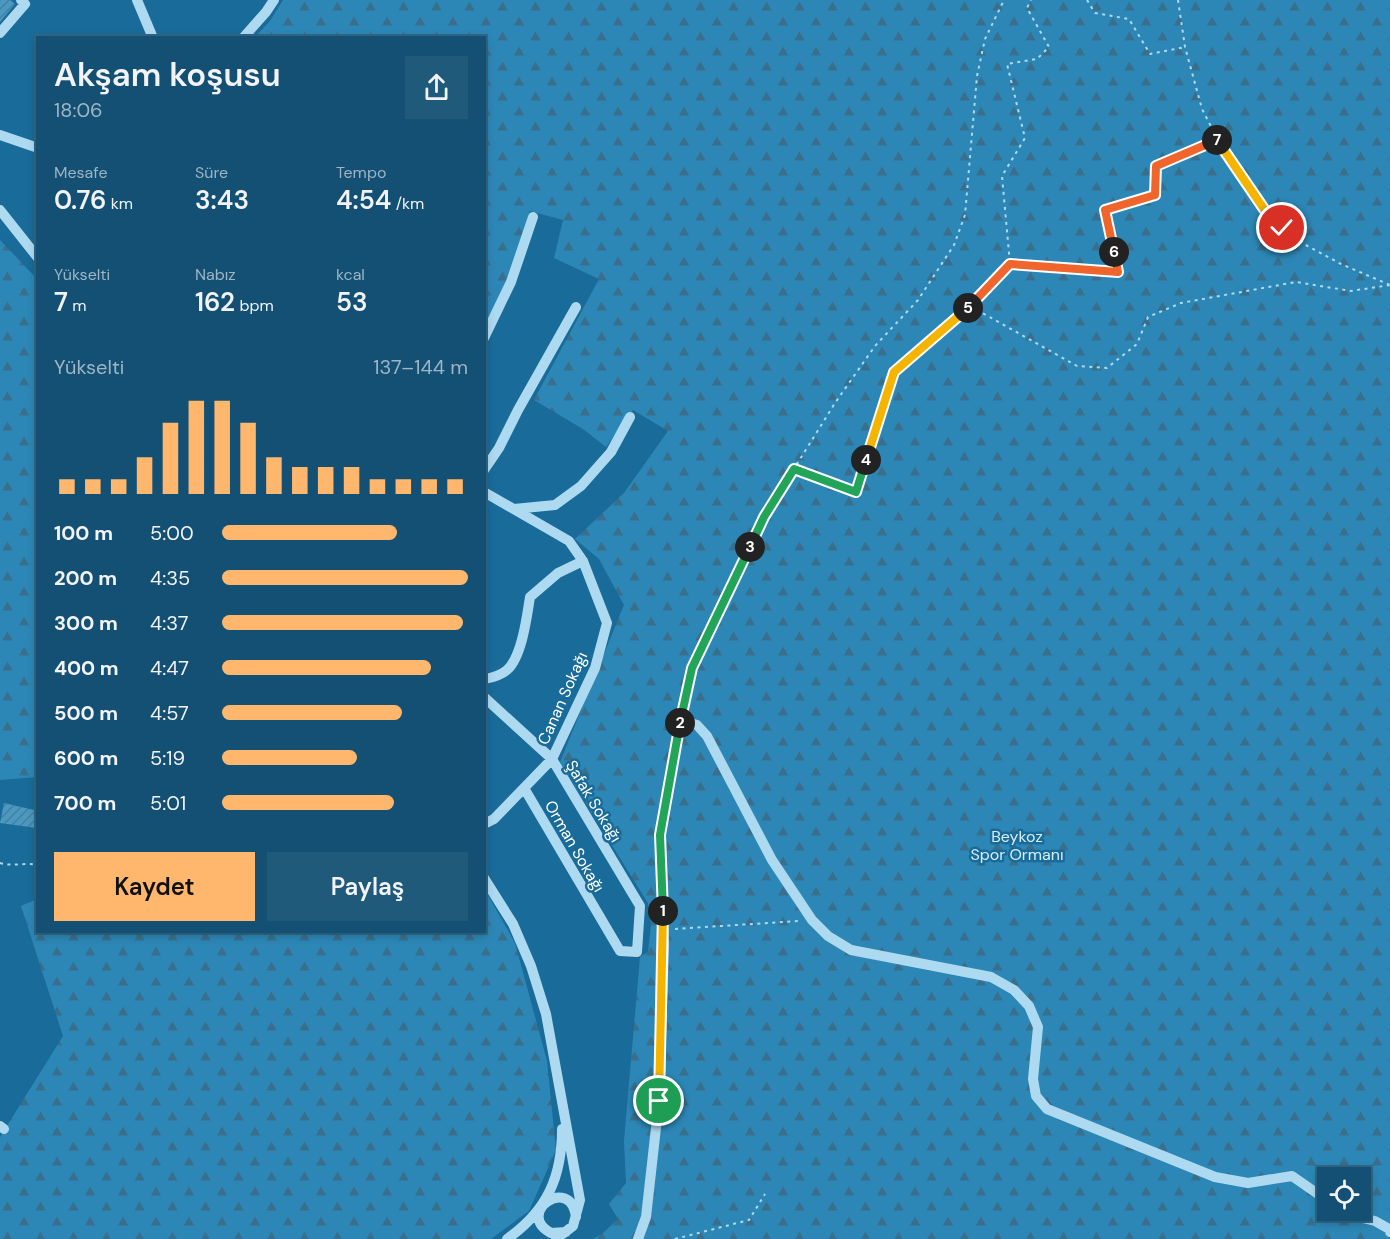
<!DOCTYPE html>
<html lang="tr">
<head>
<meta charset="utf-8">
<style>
	:root { --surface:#135073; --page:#205a7b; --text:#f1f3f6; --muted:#9db5c4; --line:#326785; --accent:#ffb76e }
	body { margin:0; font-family:"DM Sans",sans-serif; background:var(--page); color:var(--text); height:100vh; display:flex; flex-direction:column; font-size:22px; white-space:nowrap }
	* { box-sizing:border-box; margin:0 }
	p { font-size:20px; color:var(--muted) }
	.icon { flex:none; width:33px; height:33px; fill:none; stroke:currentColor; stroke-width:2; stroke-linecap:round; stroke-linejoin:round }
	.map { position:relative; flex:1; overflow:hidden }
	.panel { position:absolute; left:36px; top:36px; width:450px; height:897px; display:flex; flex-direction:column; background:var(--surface); border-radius:0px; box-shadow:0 3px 9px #0003,0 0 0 2px var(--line) }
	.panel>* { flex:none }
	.controls { position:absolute; left:1317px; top:1167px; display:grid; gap:12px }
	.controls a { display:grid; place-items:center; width:54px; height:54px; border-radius:0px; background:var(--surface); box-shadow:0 3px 9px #0003,0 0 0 2px var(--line); font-size:30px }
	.pin { position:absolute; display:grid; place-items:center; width:51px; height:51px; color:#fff; margin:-26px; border:3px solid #fff; border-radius:50%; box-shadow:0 2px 6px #0007 }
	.km { position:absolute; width:30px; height:30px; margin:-15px; border-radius:50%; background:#222; color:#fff; font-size:16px; line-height:30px; text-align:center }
	.round { display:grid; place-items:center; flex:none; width:63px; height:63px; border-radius:0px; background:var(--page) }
	.head { display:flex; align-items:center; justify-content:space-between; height:102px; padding:0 18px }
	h1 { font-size:33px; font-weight:600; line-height:45px }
	.stats { display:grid; grid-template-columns:repeat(3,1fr); gap:9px; height:102px; padding:6px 18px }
	.stats div { display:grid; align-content:center }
	.stats b { font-size:26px; font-weight:600 }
	.stats small { font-size:16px; font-weight:400 }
	.stats p { font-size:16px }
	.chart { height:168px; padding:12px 18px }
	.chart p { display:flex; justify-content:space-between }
	.chart svg { width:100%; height:108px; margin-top:6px; stroke:var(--accent); stroke-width:6 }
	.button { display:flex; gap:12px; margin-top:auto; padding:12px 18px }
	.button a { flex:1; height:69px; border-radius:0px; background:var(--accent); color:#111; font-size:24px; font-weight:600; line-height:69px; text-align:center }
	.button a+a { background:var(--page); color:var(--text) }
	ul { padding:0 18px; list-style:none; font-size:20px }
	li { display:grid; grid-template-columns:96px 72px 1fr; align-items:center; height:45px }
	li i { height:15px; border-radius:8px; background:var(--accent) }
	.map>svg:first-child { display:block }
</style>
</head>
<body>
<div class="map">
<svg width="1390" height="1239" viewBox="0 0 1390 1239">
	<defs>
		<pattern id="forest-firs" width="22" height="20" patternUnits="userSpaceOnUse" patternTransform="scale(1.5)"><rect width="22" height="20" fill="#2c87b6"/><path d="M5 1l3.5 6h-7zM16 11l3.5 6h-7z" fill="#396f8c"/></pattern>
		<pattern id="building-hatch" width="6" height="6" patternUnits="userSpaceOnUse" patternTransform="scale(1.5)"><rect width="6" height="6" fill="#4a99c3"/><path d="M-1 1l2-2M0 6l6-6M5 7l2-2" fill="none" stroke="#4b7e99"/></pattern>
	</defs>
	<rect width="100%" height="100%" fill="#196b99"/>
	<path fill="url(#forest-firs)" fill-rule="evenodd" d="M283,0h1107v1239h-797l9,-5 16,-15 -9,-15 17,-21 -2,-42 16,-184 8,-5 3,-27 -3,-22 -88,-141 64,-157 -25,-46 -24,-20 49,-46 44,-62 -35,-21 -27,37 -23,-18 -49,-29 65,-121 -45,-21 9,-38 -33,-9 -22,70 -23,51 -1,-294h-230l16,-17zM1328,1178h32v32h-32z
		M0,240l38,40 -1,497 -37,3z
		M485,890l30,53 32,118 9,89 -27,61 -38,28h-491v-102l63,-101 -42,-130 16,-7 1,33h446z"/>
	<path fill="url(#building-hatch)" d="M0,0h10l5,4 -15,18z
		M4,803l30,7 3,18 -37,-5z"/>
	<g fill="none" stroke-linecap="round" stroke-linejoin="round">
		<path stroke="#aedaf1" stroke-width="2" stroke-dasharray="3 4.5" stroke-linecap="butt" d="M1087,0l8,13 34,6 21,35 35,-7
			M1178,0l7,47 17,62 16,31 46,69 18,19 20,15 39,21 49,21
			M1010,264l108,8 -13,-62 50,-15 1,-29 62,-26
			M970,306l107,60 30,2 30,-24 11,-27 33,-14 115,-21 55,9 39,-6
			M794,469l62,23 38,-120 76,-66 40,-42 -8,-88 23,-38 -18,-74 30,-5 12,-12 -22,-39 4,-8
			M683,708l9,-41 72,-150 71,-114 40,-57 43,-46 36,-55 11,-30 12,-139 8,-37 19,-39
			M0,863c13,4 25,-1 38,2
			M675,929l123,-8
			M675,1239l74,-19 16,-26"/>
		<path stroke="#aedaf1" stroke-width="10" d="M137,0l16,38
			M0,33l25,-29 -4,-4
			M243,38l23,-26 8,-12
			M0,135l38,13
			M0,210l38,48
			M484,338l27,-56 22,-65
			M484,470l15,-22 19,-38 58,-103
			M484,492l85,49 14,20 24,62 -12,45 -43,91 -28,29
			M514,509l41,-4 26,-19 30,-34 19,-35
			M484,679c7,-1 17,-4 23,-9 15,-13 20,-54 23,-73l28,-24 25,-12
			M484,697l68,62 88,147 -3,46 -17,-1 -96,-163 -30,31 -10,5
			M484,878l29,46 18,42 15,48 34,186 -7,26 -17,13
			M0,1126l4,3
			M1341,1210l5,4 29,7 14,8 1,3
			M566,1232l-15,1c-37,-20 20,-59 25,-16
			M507,1239c40,-28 55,-62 55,-110
			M638,1239l8,-22 13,-116 5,-155 -4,-111 21,-115 16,5 10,11 65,124 40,60 16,16 23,14 140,27 23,13 15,16 9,21 -5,52 3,17 11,13 168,68 33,6 44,-7 36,25"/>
	</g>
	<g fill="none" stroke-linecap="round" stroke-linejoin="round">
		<defs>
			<path id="split-1" d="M659,1101l4,-190"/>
			<path id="split-2" d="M663,911l-3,-76 20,-112"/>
			<path id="split-3" d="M680,723l12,-55 58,-121"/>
			<path id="split-4" d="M750,547l14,-30 30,-48 62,23 10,-32"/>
			<path id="split-5" d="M866,460l28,-88 74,-64"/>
			<path id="split-6" d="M968,308l42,-44 108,8 -4,-20"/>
			<path id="split-7" d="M1114,252l-9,-42 50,-15 1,-29 61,-26"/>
			<path id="split-8" d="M1217,140l47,69 18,19"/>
		</defs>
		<use href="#split-1" stroke="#fff" stroke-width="12"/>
		<use href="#split-2" stroke="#fff" stroke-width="12"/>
		<use href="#split-3" stroke="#fff" stroke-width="12"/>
		<use href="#split-4" stroke="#fff" stroke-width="12"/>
		<use href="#split-5" stroke="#fff" stroke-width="12"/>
		<use href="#split-6" stroke="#fff" stroke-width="12"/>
		<use href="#split-7" stroke="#fff" stroke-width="12"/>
		<use href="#split-8" stroke="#fff" stroke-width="12"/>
		<use href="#split-1" stroke="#f5b400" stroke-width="8"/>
		<use href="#split-2" stroke="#22a559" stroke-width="8"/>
		<use href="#split-3" stroke="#22a559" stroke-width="8"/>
		<use href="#split-4" stroke="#22a559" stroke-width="8"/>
		<use href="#split-5" stroke="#f5b400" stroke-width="8"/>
		<use href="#split-6" stroke="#f0652b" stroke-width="8"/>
		<use href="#split-7" stroke="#f0652b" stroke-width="8"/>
		<use href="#split-8" stroke="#f5b400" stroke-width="8"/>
	</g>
	<g text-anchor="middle" stroke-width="5" stroke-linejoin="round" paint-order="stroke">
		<g font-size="16" fill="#fff" stroke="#196b99">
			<text transform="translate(562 698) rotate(-66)" y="6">Canan Sokağı</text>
			<text transform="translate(594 801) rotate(59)" y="6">Şafak Sokağı</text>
			<text transform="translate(575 846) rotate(60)" y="6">Orman Sokağı</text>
		</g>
		<g font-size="16" fill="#d5eefc" stroke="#196b99">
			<text x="1017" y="842">Beykoz<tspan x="1017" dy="18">Spor Ormanı</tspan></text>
		</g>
	</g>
</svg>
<div class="controls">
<a><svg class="icon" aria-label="locate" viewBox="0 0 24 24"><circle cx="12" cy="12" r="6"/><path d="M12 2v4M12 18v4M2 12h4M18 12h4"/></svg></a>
</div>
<div class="pin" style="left:659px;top:1101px;background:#1e9e55"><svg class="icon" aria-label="arrive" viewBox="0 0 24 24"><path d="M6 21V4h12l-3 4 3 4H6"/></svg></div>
<div class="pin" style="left:1282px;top:228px;background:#d93025"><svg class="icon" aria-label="check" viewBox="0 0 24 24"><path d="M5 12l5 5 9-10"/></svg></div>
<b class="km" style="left:663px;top:911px">1</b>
<b class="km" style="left:680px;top:723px">2</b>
<b class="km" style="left:750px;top:547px">3</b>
<b class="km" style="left:866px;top:460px">4</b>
<b class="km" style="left:968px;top:308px">5</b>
<b class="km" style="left:1114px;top:252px">6</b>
<b class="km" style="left:1217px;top:140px">7</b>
<section class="panel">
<div class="head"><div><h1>Akşam koşusu</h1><p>18:06</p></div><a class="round"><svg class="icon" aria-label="share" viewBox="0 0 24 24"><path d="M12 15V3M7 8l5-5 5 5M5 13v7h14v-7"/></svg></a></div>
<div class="stats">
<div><p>Mesafe</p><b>0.76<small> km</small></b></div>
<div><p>Süre</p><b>3:43</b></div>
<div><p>Tempo</p><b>4:54<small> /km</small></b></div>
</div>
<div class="stats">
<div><p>Yükselti</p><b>7<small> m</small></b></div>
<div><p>Nabız</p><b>162<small> bpm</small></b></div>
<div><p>kcal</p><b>53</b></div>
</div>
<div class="chart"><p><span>Yükselti</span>137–144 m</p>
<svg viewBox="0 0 160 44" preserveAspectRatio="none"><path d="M5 44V38M15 44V38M25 44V38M35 44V29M45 44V15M55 44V6M65 44V6M75 44V15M85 44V29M95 44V33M105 44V33M115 44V33M125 44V38M135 44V38M145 44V38M155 44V38"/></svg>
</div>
<ul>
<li><b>100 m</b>5:00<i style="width:71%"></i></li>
<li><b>200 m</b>4:35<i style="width:100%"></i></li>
<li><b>300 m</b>4:37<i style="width:98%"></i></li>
<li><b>400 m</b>4:47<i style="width:85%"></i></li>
<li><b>500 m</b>4:57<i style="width:73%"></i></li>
<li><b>600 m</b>5:19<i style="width:55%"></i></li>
<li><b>700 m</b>5:01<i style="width:70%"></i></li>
</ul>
<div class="button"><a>Kaydet</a><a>Paylaş</a></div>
</section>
</div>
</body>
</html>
